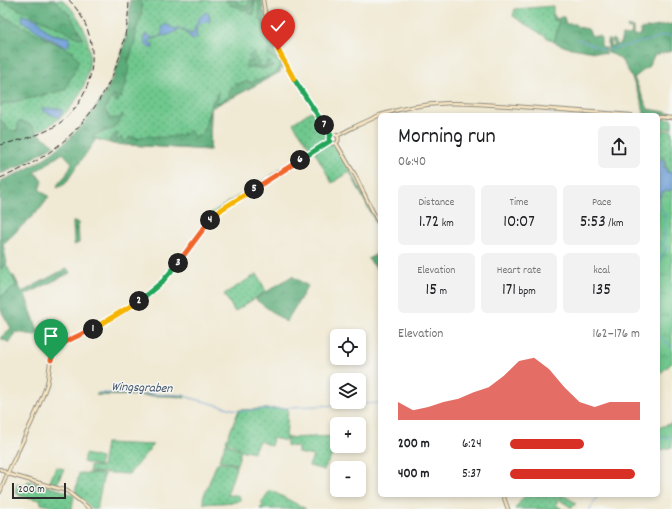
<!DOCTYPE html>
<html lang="en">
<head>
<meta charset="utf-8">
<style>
	:root { --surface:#fff; --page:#f2f2f2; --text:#202124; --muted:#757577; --accent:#d93025 }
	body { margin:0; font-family:Dekko,sans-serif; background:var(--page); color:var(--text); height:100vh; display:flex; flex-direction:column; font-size:15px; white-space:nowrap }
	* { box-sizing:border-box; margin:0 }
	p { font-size:13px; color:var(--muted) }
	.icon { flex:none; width:22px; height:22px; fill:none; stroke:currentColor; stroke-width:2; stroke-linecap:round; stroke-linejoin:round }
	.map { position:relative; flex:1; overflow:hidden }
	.sheet { position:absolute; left:378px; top:113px; width:282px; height:384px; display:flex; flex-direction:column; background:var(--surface); border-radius:6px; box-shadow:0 2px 6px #0003 }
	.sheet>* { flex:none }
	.tools { position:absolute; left:330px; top:329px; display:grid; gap:8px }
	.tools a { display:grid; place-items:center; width:36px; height:36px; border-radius:6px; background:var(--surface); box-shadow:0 2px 6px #0003; font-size:20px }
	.scale { position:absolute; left:12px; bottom:10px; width:54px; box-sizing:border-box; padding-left:4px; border:2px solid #2b2b2b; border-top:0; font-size:11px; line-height:14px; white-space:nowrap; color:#2b2b2b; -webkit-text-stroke:3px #f6f6f2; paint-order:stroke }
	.pin { position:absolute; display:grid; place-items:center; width:34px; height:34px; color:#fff; margin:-41px -17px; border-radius:50% 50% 50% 0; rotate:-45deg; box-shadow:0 0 4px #0007 }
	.pin .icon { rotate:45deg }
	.km { position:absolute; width:20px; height:20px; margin:-10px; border-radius:50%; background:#222; color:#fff; font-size:11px; line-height:20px; text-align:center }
	.round { display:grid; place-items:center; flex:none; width:42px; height:42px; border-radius:6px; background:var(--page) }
	.head { display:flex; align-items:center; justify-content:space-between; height:68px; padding:0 20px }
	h1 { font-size:22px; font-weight:600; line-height:30px }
	.stats { display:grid; grid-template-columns:repeat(3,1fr); gap:6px; height:68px; padding:4px 20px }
	.stats div { display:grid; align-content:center; border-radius:6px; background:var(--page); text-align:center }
	.stats b { font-size:17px; font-weight:600 }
	.stats small { font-size:11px; font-weight:400 }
	.stats p { font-size:11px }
	.chart { height:112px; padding:8px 20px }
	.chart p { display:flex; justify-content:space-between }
	.chart svg { width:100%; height:72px; margin-top:4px; fill:var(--accent); opacity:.7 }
	ul { padding:0 20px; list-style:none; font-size:13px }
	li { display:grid; grid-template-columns:64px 48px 1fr; align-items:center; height:30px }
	li i { height:10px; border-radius:5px; background:var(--accent) }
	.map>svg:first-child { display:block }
</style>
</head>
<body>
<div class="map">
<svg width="672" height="509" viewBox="0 0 672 509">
	<defs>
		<pattern id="grass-dots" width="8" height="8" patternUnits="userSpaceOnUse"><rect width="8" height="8" fill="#6fc88e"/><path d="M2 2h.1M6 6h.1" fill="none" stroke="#5ba374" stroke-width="1.8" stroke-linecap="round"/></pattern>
		<pattern id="forest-crowns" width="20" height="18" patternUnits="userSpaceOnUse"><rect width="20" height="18" fill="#5bac79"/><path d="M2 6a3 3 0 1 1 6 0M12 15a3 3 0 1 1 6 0" fill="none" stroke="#4b8c63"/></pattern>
		<pattern id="cemetery-stones" width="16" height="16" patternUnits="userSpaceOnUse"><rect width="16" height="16" fill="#6fc88e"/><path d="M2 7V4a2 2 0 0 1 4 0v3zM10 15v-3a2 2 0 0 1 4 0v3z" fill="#5ba374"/></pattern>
		<pattern id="park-tufts" width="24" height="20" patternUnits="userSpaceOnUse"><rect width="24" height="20" fill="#6fc88e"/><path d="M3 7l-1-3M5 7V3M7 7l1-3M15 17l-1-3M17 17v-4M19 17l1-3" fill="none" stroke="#5ba374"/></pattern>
	</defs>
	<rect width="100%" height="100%" fill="#f6f6f2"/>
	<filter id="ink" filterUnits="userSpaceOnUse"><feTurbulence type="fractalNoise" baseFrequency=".025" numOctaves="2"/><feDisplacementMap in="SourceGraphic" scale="8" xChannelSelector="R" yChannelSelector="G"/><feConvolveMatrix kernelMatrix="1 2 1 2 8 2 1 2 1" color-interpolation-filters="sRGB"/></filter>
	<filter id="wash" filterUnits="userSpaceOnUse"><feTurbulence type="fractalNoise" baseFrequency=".012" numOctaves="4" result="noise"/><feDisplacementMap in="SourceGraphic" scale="16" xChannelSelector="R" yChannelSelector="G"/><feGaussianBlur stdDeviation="0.9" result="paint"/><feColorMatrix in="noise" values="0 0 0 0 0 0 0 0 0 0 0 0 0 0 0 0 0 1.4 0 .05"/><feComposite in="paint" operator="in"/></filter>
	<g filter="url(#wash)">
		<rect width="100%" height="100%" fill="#f0e9d3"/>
		<path fill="url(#grass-dots)" stroke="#4d7a5c" d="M0,0h63c46,42 29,109 -27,132l-5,-7 -11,-3 -2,3v6l-9,-1 -9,-11v-14l65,-15 8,-38 -73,-37z
			M138,0h123v11l4,14 1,-1 5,15 13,26v3l-4,1v3l-69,36 -1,42 -97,-6 -17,-5 -9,-9c32,-38 53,-79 51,-130z
			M553,6v14l6,1 -1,9 -4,12 -41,-26 2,-7z
			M311,111l16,24 -1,4 -15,11 17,-12v1l-13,10 -37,23 -1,-1 34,-22 -18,-26z
			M661,118l11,1v9l-11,1z
			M672,130v43l-5,-1 -9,-16v-25z
			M328,144l8,1 8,13 -1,1 1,2h2l5,10 -1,1 2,1 28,55v3l-30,-59 -18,11 -17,-31z
			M277,172l-53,34 -18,16 -3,-1 8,-8z
			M6,264l11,22 -17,11v-28z
			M257,274l9,17 -29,19 -2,2 -11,-18z
			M97,394h35l52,2 1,2 -11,-2 -78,-1z
			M287,408h1l-2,33 -13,-3 -2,8 -12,-5 -6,12 -6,-3 -2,2 -19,-11 13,-31z
			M337,436v10l-13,24 -15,-4 4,-10 -15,-3v-6l-11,-1v-8z
			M106,443l47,2 -24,29 -40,-2 1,-6 12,1z
			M226,443l15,8 -4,13 -18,-4z
			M220,462l17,3 -10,30h10l4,4 -5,3 -32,2 -1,-6 14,-35z
			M79,473l25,1 -7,35h-4l-18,-16z
			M28,481l36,10 10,5 -2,13h-9l-22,-5v-4l-22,-4 1,-1 -5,-2 2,-9 8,2z
			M270,490l36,19h-46l3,-4 -2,-2z
			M525,495h38l13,8 -4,5 -14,-9 -2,6 6,4h-47z"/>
		<path fill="url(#forest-crowns)" stroke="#436c52" d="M0,0h54l16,15 13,24 -6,-2z
			M130,0h10l2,8 -1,10 -5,11 -1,13 -7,19 1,7 -3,11 1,3 -5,11 -1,5 -8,-3 -1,1 7,4 -4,2 -4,-4 -6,11 1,3 4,5 -1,4 3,-3h8l2,-4 2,2 -12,13 -19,6 3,4 -31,45 -8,4 1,-4 8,-9 6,-12 -9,-10 -28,19 8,10 -4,7 10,8 -8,11 -38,36 4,19 -7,6v-88c78,-29 128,-98 130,-181z
			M226,0h9l4,4 8,3 2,-4 -1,-3h6l-1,5 2,-5 -1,13 -1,2 -5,-2 1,-3 4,-5 -4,4 -6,1 -7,-4h-4z
			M258,0h4l4,24 -1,2 11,27 8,15 -4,1v3l-50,27c-3,-7 1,-11 5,-15l8,-1 4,-2 5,2 4,-4 3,1c7,-3 22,-8 21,-17l-12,-8c3,-13 -3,-22 -6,-34l-2,-1z
			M553,14l4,5 4,-2h3l2,7h9l3,3 10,2 4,7h7l2,2v8l5,2v6l-40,-7 -12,-5c2,-8 4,-14 5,-21l-6,-1z
			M0,15l73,37 6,9 -14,29 -65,15z
			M672,24v27l-18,4 -4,10 -16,13 14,31 24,4v3l-28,-2c-1,-13 -15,-46 -24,-55 -3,-3 -8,-5 -12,-6v-14l2,2v5h4l-3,-6 2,-1 4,5 3,1 2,-10 7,1 3,-3 -1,-5 -3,1 -1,-3 6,2v8l8,-1v-6z
			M253,52h2v6l3,2 1,6h7l1,-1 -1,-3 3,-1 4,5 -9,3 -14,-2 -4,1 -1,-3 3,-2 -1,-2 5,1 1,-1 -5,-4z
			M218,92l-1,10 1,1 9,-6 1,2 -17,9 -1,42 -97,-6v-1l-5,-3 8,-7 2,1 -2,4 1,3 4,-4 2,5 6,-3v-2h6l4,2 2,-2c9,-2 18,1 27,0 3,0 6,-1 10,-2l3,2 2,-4 3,1 3,-4h1l4,7 6,-1 3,-3 9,-31z
			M0,119c5,7 9,13 18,12v-8l2,-2 11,4 5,7 18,13 -32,20 -22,9z
			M73,222h5l1,21 -5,2z
			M380,252v20l-12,-13z
			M67,268l3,5 -45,22 14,38 -4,2 -20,-3 -5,11 -10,-5 11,-10 -11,-19v-12l17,-11 -5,-10h2l8,16z
			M292,276l16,10 -22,36 -31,-23z"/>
		<path fill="url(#cemetery-stones)" stroke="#4d7a5c" d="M56,467l8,2 -8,17 -7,-2z"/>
		<path fill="url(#park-tufts)" stroke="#4d7a5c" d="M658,156l6,1 4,15 4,1v190l-14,12z
			M672,423v24l-14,4v-23z"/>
		<path fill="#6fc88e" stroke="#4d7a5c" d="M85,454l16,4 -2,8 -16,-4z"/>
		<path fill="#6c9dd6" stroke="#4c6480" d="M206,12l3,2 1,8 -10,1 -4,7 1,7 -2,2 -3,1c-8,-12 -9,-13 -21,-6 -4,2 -6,1 -9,2 -5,1 -7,3 -13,4l-1,2 5,2v4h-4l-4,-4 -1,-8 4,-2 4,4h5l5,-4v-6l4,-4 9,5h9l6,5h2l8,-17z
			M23,15l15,5 6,8 8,6 17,3 1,5c-1,3 -3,5 -7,4l-23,-13 -17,-12 -1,-3z
			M42,108l19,1 1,3 -1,4 -3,1 -15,-6z
			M658,159l6,1 1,3 -2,4h3l1,5 5,1v17l-5,1 -6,2 -3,9z"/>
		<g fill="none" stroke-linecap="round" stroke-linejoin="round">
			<path stroke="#6c9dd6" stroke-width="1" d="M577,39l28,11
				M608,50l51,-12 1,-2 12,-1
				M658,202l2,6 6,8 -1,2v12l-2,5 2,5 -2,1 -1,4 5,2v2h-3l1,4 -3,2 -2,8h-2
				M658,334l14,14
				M98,393l85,2 3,1
				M187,397l49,13
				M344,405l35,-2
				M290,407l53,-2
				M238,411l50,-3
				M658,439l14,-2
				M590,509l8,-14"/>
		</g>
	</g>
	<g filter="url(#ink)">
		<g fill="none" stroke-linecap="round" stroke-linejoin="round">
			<defs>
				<path id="secondary" d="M263,0c4,35 21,63 40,92 9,14 18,30 28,43
					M381,115c50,-17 91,-12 142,-8 36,3 71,5 107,8
					M658,117l14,1
					M329.5 139a4.5 4.5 0 1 1 9 0a4.5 4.5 0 1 1-9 0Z
					M337,136l17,-9 26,-12
					M336,143l19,32 25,51
					M0,469l8,5 59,17 23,18
					M0,492c7,-20 17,-38 26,-58 8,-16 15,-33 21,-50 3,-11 1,-23 7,-32 7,-11 23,-15 34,-20 16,-9 34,-18 49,-29 21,-15 38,-34 52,-55 11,-14 19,-28 33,-39l108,-68
					M503,495l5,14"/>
			</defs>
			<use href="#secondary" stroke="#8e8a7f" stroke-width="4.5"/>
			<use href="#secondary" stroke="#f9e7c3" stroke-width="2.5"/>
			<path stroke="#2b2b2b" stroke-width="1" stroke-dasharray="6 3" stroke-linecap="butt" d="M0,145c20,-5 40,-9 57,-20 42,-29 47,-89 12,-125
				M0,178c77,-28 127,-95 129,-178"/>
		</g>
	</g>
	<g fill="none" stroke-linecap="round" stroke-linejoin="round" filter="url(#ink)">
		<defs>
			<path id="split-1" d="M51,360c5,-18 26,-23 42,-31"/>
			<path id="split-2" d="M93,329l46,-28"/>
			<path id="split-3" d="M139,301l23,-19 16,-19"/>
			<path id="split-4" d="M178,263l32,-43"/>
			<path id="split-5" d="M210,220l12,-11 32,-20"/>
			<path id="split-6" d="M254,189l46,-29"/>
			<path id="split-7" d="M300,160l30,-19 -1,-3 2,-3 -7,-10"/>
			<path id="split-8" d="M294,79l30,46"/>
			<path id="split-9" d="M278,50l16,29"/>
		</defs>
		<use href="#split-1" stroke="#fff" stroke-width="8"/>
		<use href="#split-2" stroke="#fff" stroke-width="8"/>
		<use href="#split-3" stroke="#fff" stroke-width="8"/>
		<use href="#split-4" stroke="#fff" stroke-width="8"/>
		<use href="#split-5" stroke="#fff" stroke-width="8"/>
		<use href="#split-6" stroke="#fff" stroke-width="8"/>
		<use href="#split-7" stroke="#fff" stroke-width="8"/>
		<use href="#split-8" stroke="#fff" stroke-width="8"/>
		<use href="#split-9" stroke="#fff" stroke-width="8"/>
		<use href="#split-1" stroke="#f0652b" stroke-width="5"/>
		<use href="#split-2" stroke="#f5b400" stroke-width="5"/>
		<use href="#split-3" stroke="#22a559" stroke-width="5"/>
		<use href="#split-4" stroke="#f0652b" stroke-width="5"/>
		<use href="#split-5" stroke="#f5b400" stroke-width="5"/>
		<use href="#split-6" stroke="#f0652b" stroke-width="5"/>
		<use href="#split-7" stroke="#22a559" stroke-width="5"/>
		<use href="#split-8" stroke="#22a559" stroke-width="5"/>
		<use href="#split-9" stroke="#f5b400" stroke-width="5"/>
	</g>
	<g text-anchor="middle" stroke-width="3" stroke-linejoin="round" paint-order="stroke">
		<g font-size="13" font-style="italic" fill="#45596f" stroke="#f6f6f2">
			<text transform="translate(142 386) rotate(2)" y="5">Wingsgraben</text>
		</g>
	</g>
</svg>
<div class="tools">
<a><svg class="icon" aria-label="locate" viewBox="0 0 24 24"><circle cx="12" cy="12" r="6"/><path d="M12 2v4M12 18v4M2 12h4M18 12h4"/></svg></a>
<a><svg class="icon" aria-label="layers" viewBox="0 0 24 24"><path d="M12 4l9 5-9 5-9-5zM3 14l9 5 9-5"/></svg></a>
<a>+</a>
<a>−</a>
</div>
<div class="scale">200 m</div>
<div class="pin" style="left:51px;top:360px;background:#1e9e55"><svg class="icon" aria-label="arrive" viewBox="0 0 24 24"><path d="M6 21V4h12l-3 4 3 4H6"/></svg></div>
<div class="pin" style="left:278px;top:50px;background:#d93025"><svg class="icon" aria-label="check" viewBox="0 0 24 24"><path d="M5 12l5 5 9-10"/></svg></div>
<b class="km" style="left:93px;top:329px">1</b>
<b class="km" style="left:139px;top:301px">2</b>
<b class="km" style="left:178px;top:263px">3</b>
<b class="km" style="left:210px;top:220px">4</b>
<b class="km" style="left:254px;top:189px">5</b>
<b class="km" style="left:300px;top:160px">6</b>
<b class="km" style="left:324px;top:125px">7</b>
<section class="sheet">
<div class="head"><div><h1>Morning run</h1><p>06:40</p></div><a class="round"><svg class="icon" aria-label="share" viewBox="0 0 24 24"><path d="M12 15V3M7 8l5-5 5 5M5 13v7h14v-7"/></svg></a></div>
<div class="stats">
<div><p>Distance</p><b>1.72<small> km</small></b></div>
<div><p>Time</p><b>10:07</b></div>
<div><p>Pace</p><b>5:53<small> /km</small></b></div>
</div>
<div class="stats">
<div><p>Elevation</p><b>15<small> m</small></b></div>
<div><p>Heart rate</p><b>171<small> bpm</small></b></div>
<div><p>kcal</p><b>135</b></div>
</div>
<div class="chart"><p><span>Elevation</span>162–176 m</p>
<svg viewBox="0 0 160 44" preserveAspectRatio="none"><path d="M0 44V33L10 38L20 36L30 33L40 31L50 27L60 24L70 17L80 8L90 6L100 13L110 24L120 33L130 36L140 33L150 33L160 33V44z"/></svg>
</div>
<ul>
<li><b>200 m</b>6:24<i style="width:57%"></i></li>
<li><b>400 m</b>5:37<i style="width:96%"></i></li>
</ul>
</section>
</div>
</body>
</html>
